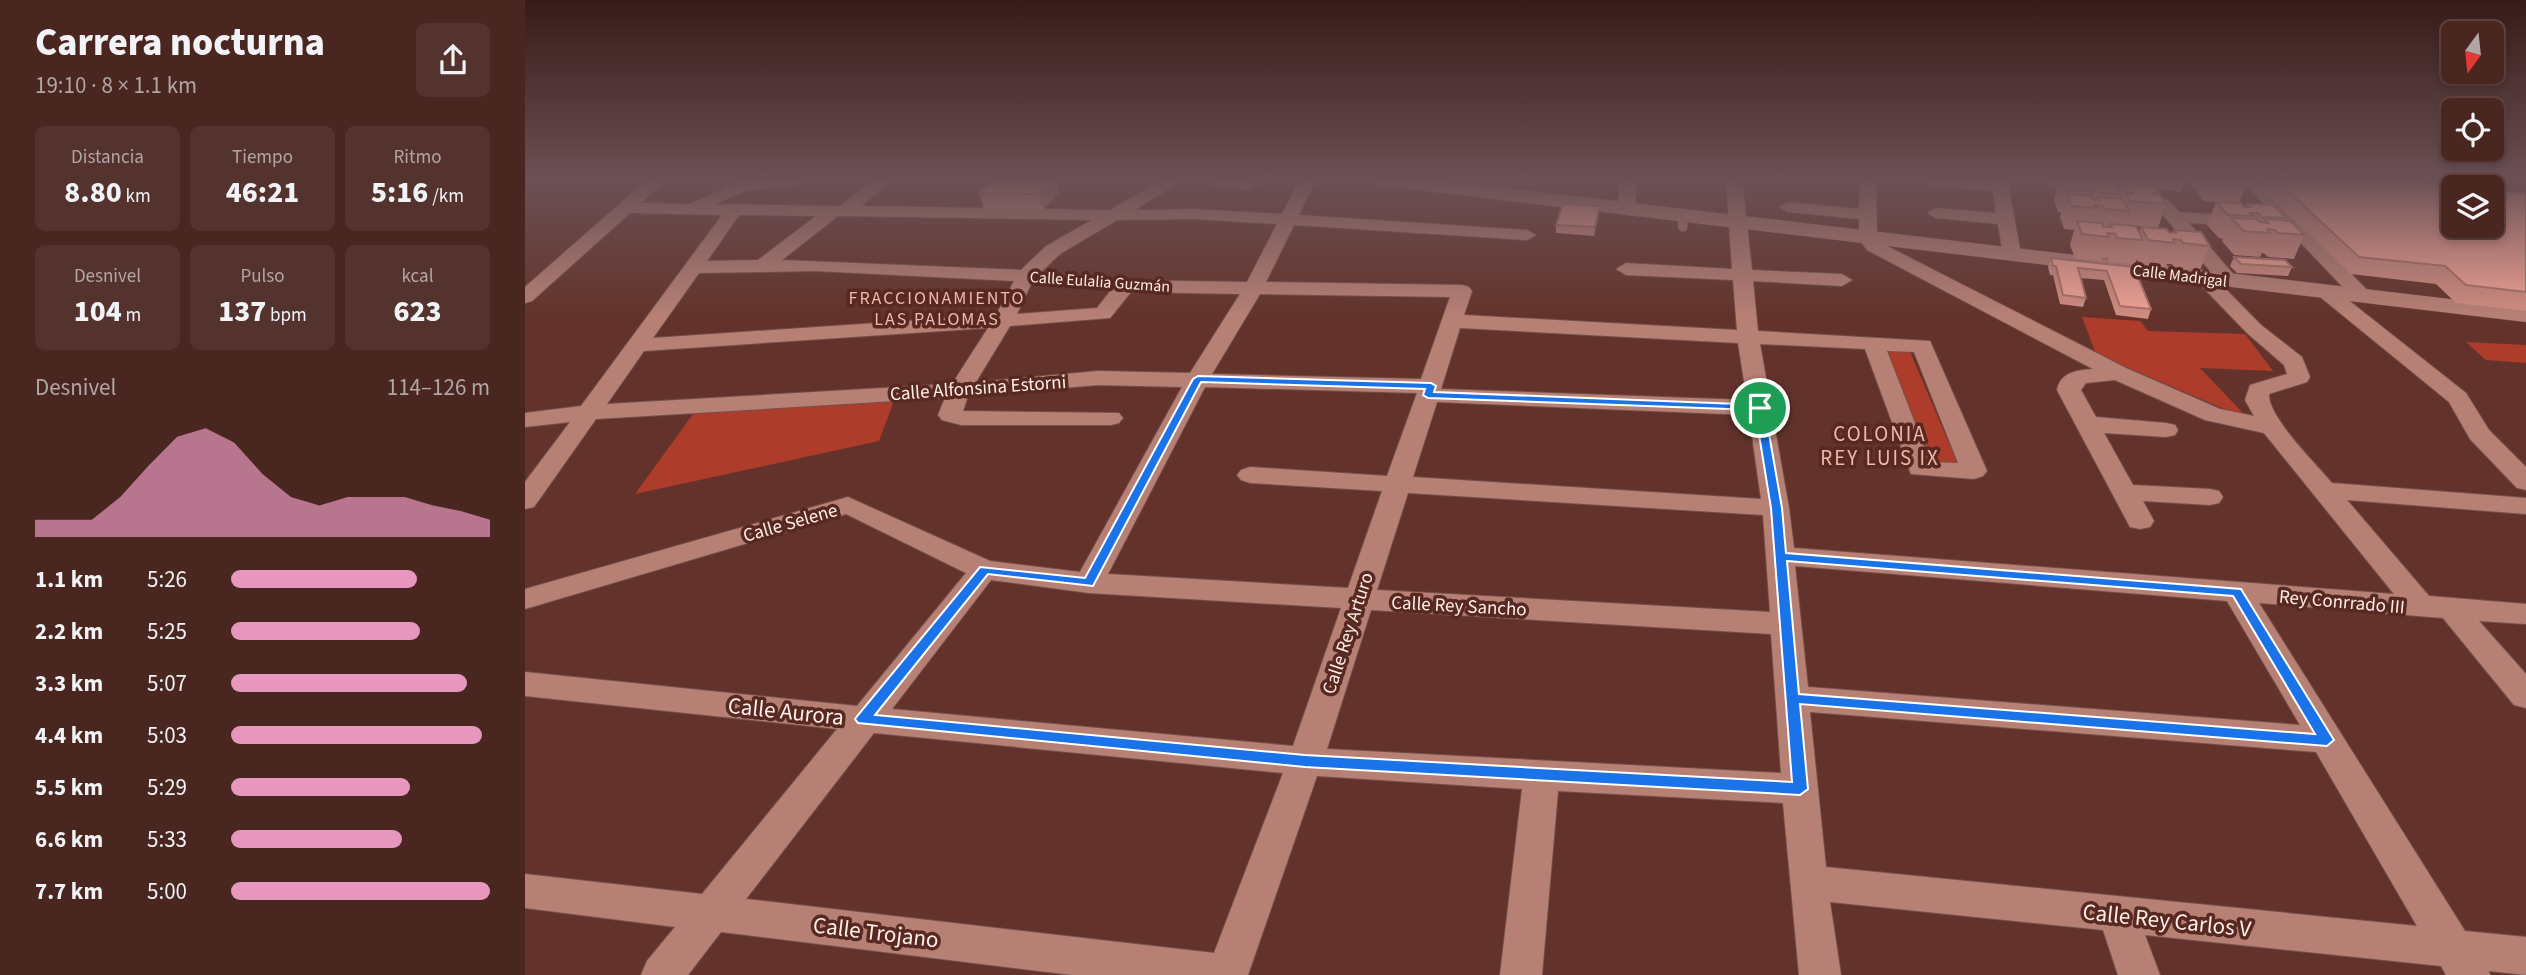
<!DOCTYPE html>
<html lang="es">
<head>
<meta charset="utf-8">
<style>
	:root { --surface:#4a2620; --page:#54322d; --text:#f1f3f6; --muted:#b2a5a5; --line:#61433e; --accent:#e797bd }
	body { margin:0; font-family:"Source Sans 3",sans-serif; background:var(--page); color:var(--text); height:100vh; display:flex; flex-direction:column; font-size:26px; white-space:nowrap }
	* { box-sizing:border-box; margin:0 }
	p { font-size:23px; color:var(--muted) }
	.icon { flex:none; width:38px; height:38px; fill:none; stroke:currentColor; stroke-width:2; stroke-linecap:round; stroke-linejoin:round }
	.map { position:relative; flex:1; overflow:hidden }
	.side { display:flex; flex-direction:column; background:var(--surface); width:525px }
	.side>* { flex:none }
	.needle { width:46px; rotate:195deg }
	.fabs { position:absolute; left:1916px; top:21px; display:grid; gap:14px }
	.fabs a { display:grid; place-items:center; width:63px; height:63px; border-radius:10px; background:var(--surface); box-shadow:0 4px 10px #0003,0 0 0 2px var(--line); font-size:35px }
	.pin { position:absolute; display:grid; place-items:center; width:60px; height:60px; color:#fff; margin:-30px; border:4px solid #fff; border-radius:50%; box-shadow:0 2px 7px #0007 }
	.round { display:grid; place-items:center; flex:none; width:74px; height:74px; border-radius:10px; background:var(--page) }
	.overview { display:flex; align-items:center; justify-content:space-between; height:119px; padding:0 35px }
	h1 { font-size:38px; font-weight:800; line-height:52px }
	.metrics { display:grid; grid-template-columns:repeat(3,1fr); gap:10px; height:119px; padding:7px 35px }
	.metrics div { display:grid; align-content:center; border-radius:10px; background:var(--page); text-align:center }
	.metrics b { font-size:30px; font-weight:800 }
	.metrics small { font-size:19px; font-weight:400 }
	.metrics p { font-size:19px }
	.chart { height:196px; padding:14px 35px }
	.chart p { display:flex; justify-content:space-between }
	.chart svg { width:100%; height:126px; margin-top:7px; fill:var(--accent); opacity:.7 }
	ul { padding:0 35px; list-style:none; font-size:23px }
	li { display:grid; grid-template-columns:112px 84px 1fr; align-items:center; height:52px }
	li i { height:18px; border-radius:9px; background:var(--accent) }
	main { display:flex; flex:1; min-height:0 }
	.map>svg:first-child { display:block }
</style>
</head>
<body>
<main>
<section class="side">
<div class="overview"><div><h1>Carrera nocturna</h1><p>19:10 · 8 × 1.1 km</p></div><a class="round"><svg class="icon" aria-label="share" viewBox="0 0 24 24"><path d="M12 15V3M7 8l5-5 5 5M5 13v7h14v-7"/></svg></a></div>
<div class="metrics">
<div><p>Distancia</p><b>8.80<small> km</small></b></div>
<div><p>Tiempo</p><b>46:21</b></div>
<div><p>Ritmo</p><b>5:16<small> /km</small></b></div>
</div>
<div class="metrics">
<div><p>Desnivel</p><b>104<small> m</small></b></div>
<div><p>Pulso</p><b>137<small> bpm</small></b></div>
<div><p>kcal</p><b>623</b></div>
</div>
<div class="chart"><p><span>Desnivel</span>114–126 m</p>
<svg viewBox="0 0 160 44" preserveAspectRatio="none"><path d="M0 44V38L10 38L20 38L30 30L40 19L50 9L60 6L70 11L80 22L90 30L100 33L110 30L120 30L130 30L140 33L150 35L160 38V44z"/></svg>
</div>
<ul>
<li><b>1.1 km</b>5:26<i style="width:72%"></i></li>
<li><b>2.2 km</b>5:25<i style="width:73%"></i></li>
<li><b>3.3 km</b>5:07<i style="width:91%"></i></li>
<li><b>4.4 km</b>5:03<i style="width:97%"></i></li>
<li><b>5.5 km</b>5:29<i style="width:69%"></i></li>
<li><b>6.6 km</b>5:33<i style="width:66%"></i></li>
<li><b>7.7 km</b>5:00<i style="width:100%"></i></li>
</ul>
</section>
<div class="map">
<svg width="2001" height="975" viewBox="0 0 2001 975">
	<rect width="100%" height="100%" fill="#63332b"/>
	<path fill="#ae3c2b" d="M1557,317l58,4 8,10 97,3 28,37 -73,-3 43,45 -12,-1 -135,-58z
		M1941,342l60,3v18l-40,-3z
		M1355,347h28l49,115 -27,1z
		M370,398l-16,43 -244,53 58,-80z"/>
	<g fill="none" stroke-linecap="round" stroke-linejoin="round">
		<defs>
			<path id="service" d="M1157,215l1,12"/>
			<path id="minor" d="M123,179h18l-25,24 49,1 45,-20 3,-5h67l-8,5 -52,7 -30,13 125,2 35,-27h19l-33,27 249,4 54,-31h20l-49,31 61,-1 86,5 18,-35h16l-17,36 228,15 9,5 -9,5 -233,-15 -28,57 196,3 7,2 3,4 -8,24 273,15 -4,-50 -107,-5 -10,-6 10,-6 106,6 -6,-90h16l10,91 90,4 10,6 -10,6 -89,-5 5,50 172,10 57,130 -4,5 -9,3 -63,-5 -46,-125 -105,-5 29,164 5,40 600,46 -130,-161 -59,-13 -90,-40 -29,3 -5,7 15,27 70,6 9,2 3,5 -3,5 -9,2 -62,-4 29,52 77,4 9,2 4,6 -4,6 -9,2 -67,-4 11,20 -4,6 -10,2 -10,-2 -73,-137c3,-18 21,-20 36,-21l-226,-119 -8,-11v-20l-71,-7 -9,-5 9,-5 71,7 1,-30h16l1,60 2,3 247,126 94,41 34,7 -9,-16 5,-15 37,-11 -3,-9 -37,-32 -54,-56 3,-4h14l51,52 41,32 8,20 -3,5 -38,12c-2,22 48,71 63,89l194,15v16l-179,-14 82,96 97,8v20l-47,-3 47,53v34l-12,-3 -71,-87 -184,-15 206,328 61,6v38l-37,-4 1,4h-44l-5,-9 -296,-31 15,40h-42l-15,-45 -273,-28 11,73h-42l-16,-172 -225,-12 -16,184h-42l22,-186 -205,-13 -69,199h-176l-351,-43 -33,43h-47l6,-14 28,-34 -150,-19v-34l177,20 135,-165 -312,-33v-24l332,34 109,-133 -120,-59 -321,95v-20l323,-92 142,64 90,11 102,-185 -84,-2 -130,11 -5,15 156,2 4,5 -4,5 -8,2h-150l-19,-5 -4,-5 7,-17 -349,21 -62,88 -9,2v-27l45,-60 -45,5v-14l56,-7 141,-191 -92,-2 -98,88 -7,2v-16zM214,215l77,1 -58,44 -51,1zM313,216l254,4 -46,26 -25,24 -239,-10zM671,219l81,5 -30,58 -122,-2 -84,-8 19,-18 57,-34zM291,271l198,10 -18,34 -343,23 46,-65zM507,282l79,8 -14,18 -80,6zM606,292l109,2 -50,79 -92,-2 -122,11 34,-56 100,-8zM735,294l190,3 -29,82 -209,-5zM463,328l-36,56 -345,20 37,-53zM935,328l278,15 9,57 -306,-11zM1362,351l27,1 44,111 -28,-1zM680,387l212,6 -30,83 -137,-9 -9,3 -4,5 4,5 9,3 132,8 -34,97 -240,-14zM912,402l312,13 12,84 -348,-22zM883,493l355,22 7,97 -393,-22zM1270,566l432,35 73,124 -492,-38zM466,580l98,13 252,15 -48,138 -401,-37zM846,610l400,24 10,139 -454,-24zM1285,712l506,40 101,174 -591,-59zM349,733l409,40 -69,180 -468,-54z
				M679,179l51,3 2,3 -8,5 -37,-6z
				M1095,179h16v29l-3,4 -6,1 -9,-5z
				M1447,179h35l14,75 -2,4 -7,2 -9,-6 -5,-30 -62,-6 -9,-5 9,-5 60,5 -3,-22 -65,-6 -8,-5z
				M1719,179h15l111,114 3,4 -3,4h-14l-111,-117z
				M1608,197l36,3 10,12 73,5 3,4 -9,5 -57,-3 46,53 3,4 -3,4h-14l-63,-75 -31,-3 -2,-4 2,-4z
				M1801,286l7,2 133,105 23,37 37,37v23l-9,-2 -47,-49 -21,-37 -130,-106 -3,-4 3,-4z"/>
			<path id="tertiary" d="M842,179h62l1097,129v14l-1150,-137z"/>
		</defs>
		<use href="#service" stroke="#76504a" stroke-width="10"/>
		<use href="#minor" stroke="#76504a" stroke-width="2"/>
		<use href="#tertiary" stroke="#76504a" stroke-width="1"/>
		<use href="#service" stroke="#b68075" stroke-width="9"/>
		<use href="#minor" fill="#b68075" fill-rule="evenodd"/>
		<use href="#tertiary" fill="#b68075" fill-rule="evenodd"/>
	</g>
	<path fill="#cf8c80" d="M1521,179h38l1,4h4l-2,-4h99l-5,13 -24,-4 3,5 -1,2 7,9 -8,24 -34,-3 15,6 2,-4 27,5 5,1 1,-3 36,16 -10,24 -26,-2 -2,-4h-5l-1,3 -27,-3 -2,-5 -2,5 -26,-2 -1,-4h-6l-1,3 -26,-3 -5,-13 4,-15 -10,-1 -4,-12 1,-5h-3l-4,-12 3,-12 -9,-1z
		M1666,179h55l2,2 -9,22 -35,-2 -6,-8 1,-2h-3l-6,-8z
		M1741,179h120l140,15v117l-70,-8 -20,-19 -85,-10 -89,-85z
		M534,192l-16,18 -59,-1 -5,-16z
		M1691,202l28,5h3l1,-3 38,14 -1,3 19,14 -10,24 -26,-2 -3,-3 -3,-1 -2,4 -26,-2 -12,-14 1,-2 -4,-1 -12,-13z
		M1075,206l-1,8 -5,22 -38,-3v-8z
		M1709,257l58,10 -4,9 -51,-3 -7,-7z
		M1526,258l83,9 17,42 -3,10 -32,-4 -12,-35 -24,-2 6,20 -3,9 -23,-3 -7,-29h-3l-2,-8z"/>
	<path fill="#a97268" d="M527,179h4l3,13 -16,18 -5,-16z
		M1075,206l-1,8 -5,22 1,-9z"/>
	<path fill="#f1a395" stroke="#a97268" stroke-width="2" d="M468,179h59l-14,15 -59,-1z
		M1536,179l22,1 2,3h7l-1,-2 24,2 5,11 -23,-2 -2,-3 -7,-1 1,3 -24,-2z
		M1750,179h111l78,8h-11v39h39v-36l34,4v98l-60,-7 -21,-19 -86,-9z
		M1596,183l35,3 4,7h-9l10,3 5,8 -36,-3 -4,-8 9,1 -10,-3z
		M1542,194l24,2 1,3 8,1 -2,-3 25,2 6,12 -25,-2 -1,-3 -8,-1 2,3 -26,-2z
		M1691,202l25,1 3,4h7l-3,-3 25,1 13,13 -25,-1 -3,-4h-8l4,3 -26,-1z
		M1038,204l37,2 -5,21 -39,-2z
		M1706,218l25,1 4,3 8,1 -4,-4 26,2 14,14 -26,-2 -3,-3 -8,-1 3,4 -26,-2z
		M1552,221l25,2 2,4h8l-2,-3 26,2 7,14 -26,-2 -1,-4 -9,-1 2,4 -27,-3z
		M1616,227l26,2 1,3 8,1 -2,-3 27,2 9,14 -27,-3 -2,-3 -8,-1 2,4 -27,-3z
		M1709,257l51,3 7,7 -51,-3z
		M1526,258l83,9 17,42 -31,-3 -13,-35 -29,-3 8,30 -23,-3 -7,-29h-3z"/>
	<linearGradient id="sky" x2="0" y2="1"><stop stop-color="#361c18"/><stop offset="0.57" stop-color="#6b5055"/><stop offset="1" stop-color="#6b5055" stop-opacity="0"/></linearGradient>
	<rect width="2001" height="316" fill="url(#sky)"/>
	<path fill="#1a73e8" stroke="#fff" stroke-width="2" fill-rule="evenodd" d="M673,376l233,7 5,3 -2,6 330,13 18,103 4,45 455,36 93,151 -7,6 -527,-42 8,85 -8,6 -495,-28 -447,-44 -3,-4 3,-4 122,-148 105,11 108,-199zM676,382l224,7 -2,6 5,3 327,12 16,98 21,274 -487,-27 -430,-40 113,-141 105,12zM1262,561l446,35 82,138 -516,-40z"/>
	<g text-anchor="middle" stroke-width="7" stroke-linejoin="round" paint-order="stroke">
		<g font-size="16" fill="#ffece8" stroke="#572921">
			<text transform="translate(1655 275) rotate(7)" y="6">Calle Madrigal</text>
			<text transform="translate(575 281) rotate(4)" y="6">Calle Eulalia Guzmán</text>
		</g>
		<g font-size="18" letter-spacing="2" fill="#f2b7ac" stroke="#572921">
			<text x="412" y="304">FRACCIONAMIENTO<tspan x="412" dy="21">LAS PALOMAS</tspan></text>
		</g>
		<g font-size="19" fill="#ffece8" stroke="#572921">
			<text transform="translate(453 387) rotate(-4)" y="7">Calle Alfonsina Estorni</text>
			<text transform="translate(265 522) rotate(-16)" y="7">Calle Selene</text>
			<text transform="translate(1817 601) rotate(5)" y="7">Rey Conrrado III</text>
			<text transform="translate(934 605) rotate(3)" y="7">Calle Rey Sancho</text>
			<text transform="translate(822 633) rotate(-72)" y="7">Calle Rey Arturo</text>
		</g>
		<g font-size="21" letter-spacing="2" fill="#f2b7ac" stroke="#572921">
			<text x="1355" y="441">COLONIA<tspan x="1355" dy="24">REY LUIS IX</tspan></text>
		</g>
		<g font-size="23" fill="#ffece8" stroke="#572921">
			<text transform="translate(261 711) rotate(6)" y="8">Calle Aurora</text>
			<text transform="translate(1642 920) rotate(6)" y="8">Calle Rey Carlos V</text>
			<text transform="translate(351 932) rotate(7)" y="8">Calle Trojano</text>
		</g>
	</g>
</svg>
<div class="fabs">
<a><svg class="needle" viewBox="-14 -14 28 28"><path d="M0-13l5 13h-10z" fill="#e53935"/><path d="M0 13l5-13h-10z" fill="#b2a5a5"/></svg></a>
<a><svg class="icon" aria-label="locate" viewBox="0 0 24 24"><circle cx="12" cy="12" r="6"/><path d="M12 2v4M12 18v4M2 12h4M18 12h4"/></svg></a>
<a><svg class="icon" aria-label="layers" viewBox="0 0 24 24"><path d="M12 4l9 5-9 5-9-5zM3 14l9 5 9-5"/></svg></a>
</div>
<div class="pin" style="left:1235px;top:408px;background:#1e9e55"><svg class="icon" aria-label="arrive" viewBox="0 0 24 24"><path d="M6 21V4h12l-3 4 3 4H6"/></svg></div>
</div>
</main>
</body>
</html>
